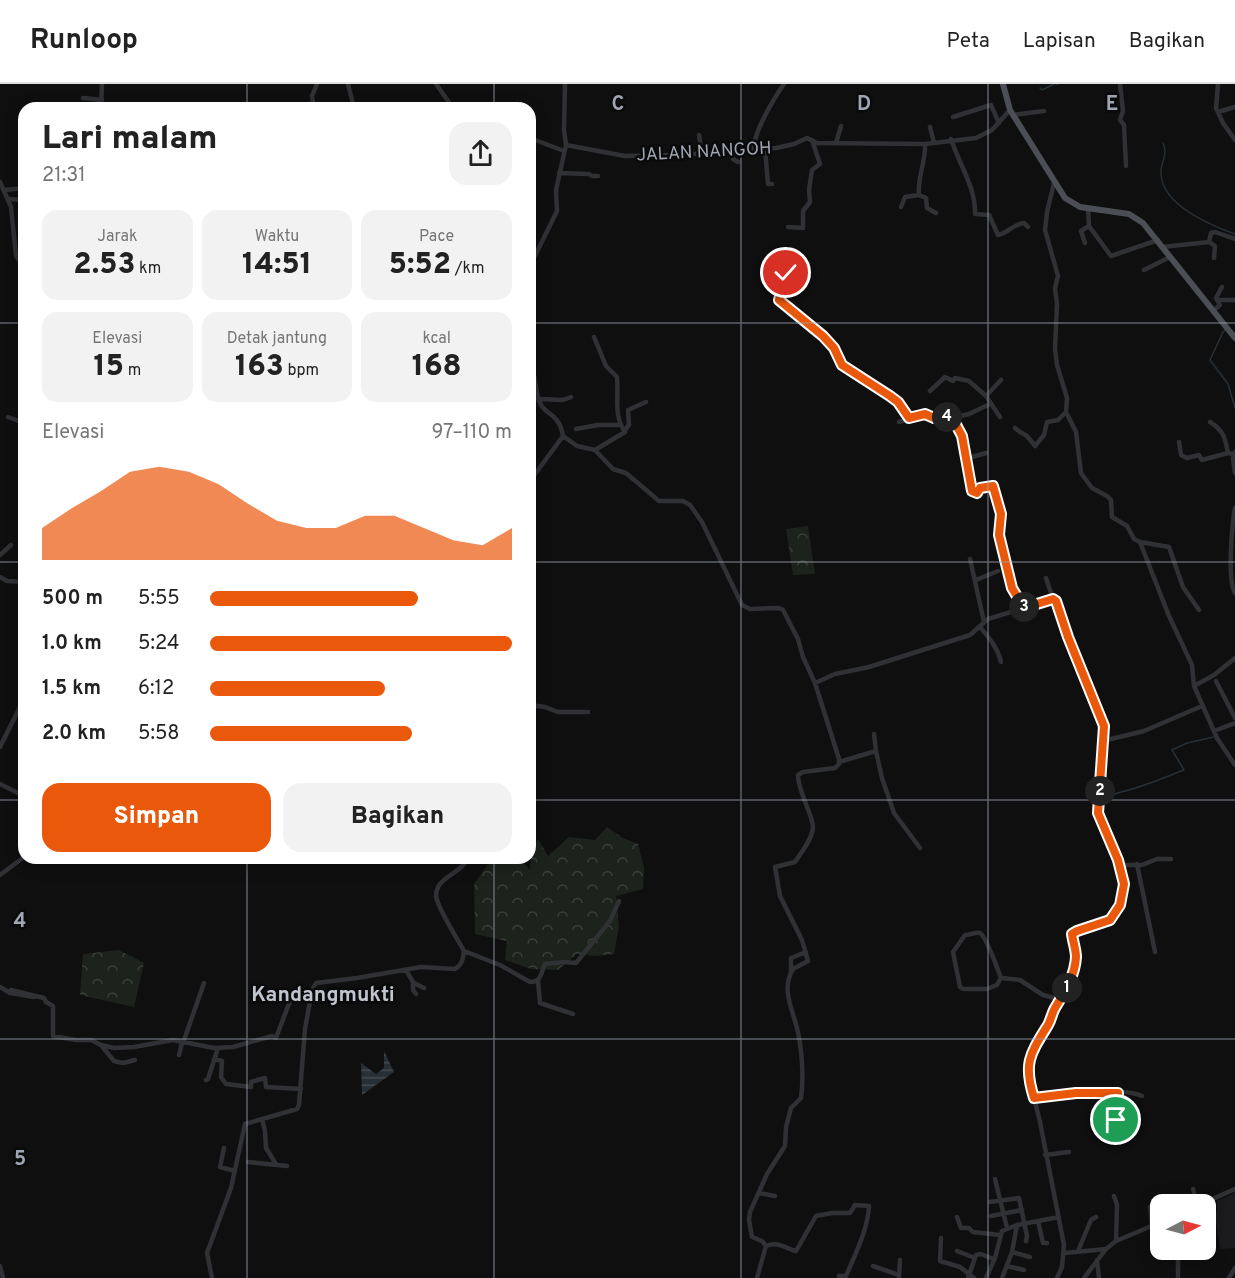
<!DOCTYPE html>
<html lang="id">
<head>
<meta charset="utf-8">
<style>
	:root { --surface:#fff; --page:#f2f2f2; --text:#222; --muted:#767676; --line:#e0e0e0; --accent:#ea580c }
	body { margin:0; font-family:Overpass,sans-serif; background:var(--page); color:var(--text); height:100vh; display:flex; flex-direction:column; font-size:22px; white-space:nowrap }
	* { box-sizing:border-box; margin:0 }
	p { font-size:20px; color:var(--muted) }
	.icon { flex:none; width:33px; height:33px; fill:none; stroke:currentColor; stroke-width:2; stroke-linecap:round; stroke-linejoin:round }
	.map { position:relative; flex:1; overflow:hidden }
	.details { position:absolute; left:18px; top:18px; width:518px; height:762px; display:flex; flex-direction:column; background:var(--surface); border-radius:18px; box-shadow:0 3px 15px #0003 }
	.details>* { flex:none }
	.needle { width:39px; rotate:84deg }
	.tools { position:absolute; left:1150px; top:1110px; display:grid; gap:12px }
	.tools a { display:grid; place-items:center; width:66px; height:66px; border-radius:12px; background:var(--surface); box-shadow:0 3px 15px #0003; font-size:30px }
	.pin { position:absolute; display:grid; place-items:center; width:51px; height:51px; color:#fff; margin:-26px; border:3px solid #fff; border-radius:50%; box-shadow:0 2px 6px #0007 }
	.km { position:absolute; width:30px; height:30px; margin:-15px; border-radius:50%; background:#222; color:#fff; font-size:16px; line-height:30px; text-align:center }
	.round { display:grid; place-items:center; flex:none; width:63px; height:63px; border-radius:18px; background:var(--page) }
	.head { display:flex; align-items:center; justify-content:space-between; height:102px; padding:0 24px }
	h1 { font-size:33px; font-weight:800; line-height:45px }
	.stats { display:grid; grid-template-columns:repeat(3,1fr); gap:9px; height:102px; padding:6px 24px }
	.stats div { display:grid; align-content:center; border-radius:15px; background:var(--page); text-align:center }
	.stats b { font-size:30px; font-weight:800 }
	.stats small { font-size:16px; font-weight:400 }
	.stats p { font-size:16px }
	.chart { height:168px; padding:12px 24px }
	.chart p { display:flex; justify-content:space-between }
	.chart svg { width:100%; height:108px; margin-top:6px; fill:var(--accent); opacity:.7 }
	.primary-button { display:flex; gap:12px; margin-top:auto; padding:12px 24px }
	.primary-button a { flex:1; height:69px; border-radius:18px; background:var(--accent); color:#fff; font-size:24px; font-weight:800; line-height:69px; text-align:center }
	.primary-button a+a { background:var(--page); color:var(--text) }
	ul { padding:0 24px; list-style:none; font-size:20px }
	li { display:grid; grid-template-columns:96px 72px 1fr; align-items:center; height:45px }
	li i { height:15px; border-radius:8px; background:var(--accent) }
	header { display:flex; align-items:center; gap:36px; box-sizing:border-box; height:84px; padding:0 30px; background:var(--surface); border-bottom:2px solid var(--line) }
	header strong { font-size:28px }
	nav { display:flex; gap:33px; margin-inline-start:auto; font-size:21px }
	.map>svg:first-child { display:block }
</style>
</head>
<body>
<header>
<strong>Runloop</strong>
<nav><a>Peta</a><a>Lapisan</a><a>Bagikan</a></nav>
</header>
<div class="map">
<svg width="1235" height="1194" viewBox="0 0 1235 1194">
	<defs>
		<pattern id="forest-crowns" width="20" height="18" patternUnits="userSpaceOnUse" patternTransform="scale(1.5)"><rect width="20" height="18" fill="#1b231c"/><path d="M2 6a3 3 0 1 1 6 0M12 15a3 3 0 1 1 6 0" fill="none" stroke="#39403b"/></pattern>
		<pattern id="water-rules" width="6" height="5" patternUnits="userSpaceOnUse" patternTransform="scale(1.5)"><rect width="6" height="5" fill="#273036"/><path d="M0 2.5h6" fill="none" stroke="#434b51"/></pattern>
	</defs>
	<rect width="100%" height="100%" fill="#0f0f10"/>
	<path fill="#1b1b1d" d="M1235,1109v55l-15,1 -5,-35 2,-2v-11z"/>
	<path fill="url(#forest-crowns)" d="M808,442l7,48 -22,1 -7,-46z
		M607,743l16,11 15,6 6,24 -1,21 -27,7 3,30 -5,28 -19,2 -18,-2 -19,16 -27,-1 -26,-9 2,-19 -32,-7 -1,-50 14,-20 2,-6h29l11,12 1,-18 7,-13 10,17 21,-19 26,3z
		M119,866l25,13 -10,44 -54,-12 3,-41z"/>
	<path fill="url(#water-rules)" d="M384,967l10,21 -32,23 -1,-32 15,11 8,-6z"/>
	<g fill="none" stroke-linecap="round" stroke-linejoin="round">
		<path stroke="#273036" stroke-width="1.5" d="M1056,0h2
			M1040,4l2,2 12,-6
			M1163,59c5,11 -1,17 -2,27 -2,34 49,55 74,64
			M1226,245l-3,3 -13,28 18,24 7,24
			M1093,716c11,-1 18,-5 28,-8 22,-5 42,-14 63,-22l-12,-20 15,-7 27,-6"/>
		<path stroke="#303135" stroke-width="4.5" d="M348,0l6,24
			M436,0l17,24
			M1120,0l3,27 -3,9 4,5 2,41
			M1218,0l-2,24 7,15 12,17
			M83,14l19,2
			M101,24l1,-24
			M314,24l-2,-12 5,-12
			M1218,28l17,-5
			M1012,31l32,-4
			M953,33l38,-12 8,18
			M930,43l4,16
			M699,51l3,19
			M530,54l34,13
			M951,55c8,25 25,49 24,75l14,1 9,20c11,-2 15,-11 26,-12l4,4
			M836,59l5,-17
			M925,60c1,18 -8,33 -6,51l7,3 1,10 9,5
			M566,61l59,11 49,-1 59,-3 43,-4 18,-4 13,-6 10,5 108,1 51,-6 16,-8 18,-20
			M765,65l3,35h4
			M754,66c-2,-15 20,-52 30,-66
			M733,68v7l5,3
			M559,89l30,1 3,2h6
			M0,98l11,25 5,49 4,5 4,1
			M1054,99l-7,29 -2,18 13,46 -3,12 2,16 -2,45 2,16 10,33 -1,14 10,20 5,41 11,15 15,8 4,4 1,17 15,9 7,13 6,3 29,74 23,49 2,21 20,-11 21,-17
			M5,106l19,-2
			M9,115l15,1
			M901,123l4,-10 14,-2
			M1089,142l22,30 47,-16
			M788,143l15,1v-17l7,-9 -1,-12 3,-20 8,-6 -8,-24
			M1085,159l-4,-12 8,-5 -1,-18
			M1162,163l47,-5
			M792,165c-4,4 -12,44 -13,51 17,14 43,30 54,48 4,5 4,11 9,17l48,31 8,6 11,16
			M1214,174l1,-12 -6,-4 2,-9 4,-1 20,7
			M530,182l27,-55 -1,-21 10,-45 -2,-15 1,-46
			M1144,186l26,-13
			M1217,216h18
			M1214,226l6,-5 -4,-7 6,-11
			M594,253l12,29 11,11c2,20 -4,38 8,55l-30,18
			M530,279c6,12 5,25 9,38 5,15 20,10 24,35l-33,45
			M930,307l15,-14 8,4 2,-3 14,3 17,15
			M538,315l25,1 8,-3
			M8,333l16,6
			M1000,333l-14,-21 15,-16
			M951,334l18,-4 21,-10
			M899,338l26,-8 9,4 16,-1 3,2 9,17 10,55 5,2 3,-5 13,-2 8,29 -2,20 13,53 12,19
			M1210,338c14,9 15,16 18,31
			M1015,344l5,4 7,4 8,10 9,-11 3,-13 11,-2 8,-8
			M576,345l22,-4h21
			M624,347l5,-6 -1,-15 18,-8
			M563,352l14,10 18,4 18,19 13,4 33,28h24l7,4 12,17 40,83 8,4 29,-1 4,2 15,29 5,18 12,26 24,76v5l-4,4 -32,4 -5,3c0,17 15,40 15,52 0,11 -12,26 -18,35l-20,5 5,29 22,44 6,21 -15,8c-12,20 -1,39 4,59 5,21 7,49 4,70l-10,10 -5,19 -1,19 -18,28 -17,38 -1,8 3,17 10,4 4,5 -9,32
			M1179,358l2,13 6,3 12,-3 3,5 26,-7 5,1
			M1235,368l-2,6 2,15
			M965,375l21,-6
			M1235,424c-3,16 -8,73 0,85
			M1140,458l29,5 14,40 16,23
			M0,471l11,-10
			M970,475l14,63
			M0,493l7,4 17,1
			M1046,494l7,21
			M976,496l22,-9
			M980,543c9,11 18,21 21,35
			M1216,597l19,37
			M815,599l20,-9 34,-7 101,-32 18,-16 65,-20 3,2 12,36 36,89 -6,87 20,47 6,24 -4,21 -10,15 -33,11 -4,4 3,24 -8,27 -14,24 -4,12 -17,25 -5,26 12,49 24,123 -2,22 -5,11
			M1194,602l23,52 18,27
			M530,621l15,2 13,5h30
			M1214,647l21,-8
			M874,650l2,17
			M1103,657l41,-10 58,-25
			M0,663l24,-48
			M839,678l37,-11 6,27 12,35 26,35
			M0,700l24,12
			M1137,780l18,88
			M1120,781h22l15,-6h14
			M0,791l24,-18
			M464,867l36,14 30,17c12,0 11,-10 15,-18l20,-2 11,1 34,-42 9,-20
			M406,886l7,12v8l3,4
			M791,888v-14l15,-6
			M1001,894l-4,7 -10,4h-24l-3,-2 -7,-35 12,-17c4,0 11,-3 15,-2 6,3 18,37 21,45l19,2 23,15 18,5
			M538,897l2,22 33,11
			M414,899l10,5
			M0,903l10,6 1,-3 33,8 2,4 7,4v30l23,4h15l10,5 13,3 20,-1 39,-7 41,8 19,-1 39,-11 4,2 17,-45 19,-3
			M10,909l24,4
			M183,959l21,-60
			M101,961l13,16 9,2 12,-3
			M179,971l3,-12
			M214,975l8,2 -1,16 5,7 25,3v-5l14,-4 1,9 35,2
			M206,996l2,-1 10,-31
			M1034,1014c23,-5 87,-11 108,-2
			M262,1035l3,12 1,17 10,16
			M1113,1048l5,-39
			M224,1064l-4,19 15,4
			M1045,1071l24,-3
			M248,1078l39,4
			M995,1095l12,49
			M1193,1105l4,15
			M759,1109l16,3
			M1114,1112l3,9 -1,36
			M990,1118l29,-4 8,38 -1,5
			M1201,1120l34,-15
			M1150,1123l2,19
			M991,1132l31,-6
			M957,1133l4,11h8l4,4 27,3
			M1038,1137l5,22h4
			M941,1154l-1,23 20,6 14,11
			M766,1162c12,-5 19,2 30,5l20,-35 16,-3h18l5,-8 14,1c-1,23 -14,49 -23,70h-7l1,2
			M957,1167l18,7
			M1078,1167l13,-31 5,-3
			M1012,1168l18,5
			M1065,1169l41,-4
			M1097,1176l2,18
			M0,1182l3,12
			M873,1182l26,9
			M1007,1182l17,4
			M212,1194l-5,-25 24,-65 14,-64 52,-15 2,-4 6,-76 7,-39 4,-7 41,-5 64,-11 34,2c7,-4 8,-10 9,-18 -6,-11 -27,-44 -28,-55 0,-6 3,-12 8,-16 8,-7 20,-12 24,-22
			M899,1194l1,-18
			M968,1194l8,-23 5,-1 12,5
			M986,1194l9,-20 7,-27 15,-6 42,-8
			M1002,1194l10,-26 5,-27
			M1084,1194l22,-29 10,-8 45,-19
			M1178,1194v-28
			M1229,1194l6,-10"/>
		<path stroke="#4b4e54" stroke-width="6" d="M1003,0l7,26 55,88 15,9 49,7 14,9 92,115"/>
	</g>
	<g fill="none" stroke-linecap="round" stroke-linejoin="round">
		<defs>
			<path id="route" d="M786,189l-7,27 44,36 11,12 8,17 48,31 8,6 11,16 16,-4 9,4 12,-1 7,2 9,17 10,55 5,2 3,-5 13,-2 8,28 -2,21 13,53 12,20 29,-9 3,2 12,36 36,89 -6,87 20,47 6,24 -4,21 -10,15 -33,11 -5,3c1,8 4,16 4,23 -1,19 -12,36 -21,51 -3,5 -4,12 -7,17 -18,29 -25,38 -14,73l42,-5h42l-2,27"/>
		</defs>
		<use href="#route" stroke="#fff" stroke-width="12"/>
		<use href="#route" stroke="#ea580c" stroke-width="8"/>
	</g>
	<path fill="none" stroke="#9fa5b2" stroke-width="1.5" stroke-opacity="0.55" d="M247,0v24M494,0v24M741,0v1194M988,0v1194M0,239h24M530,239h705M0,478h24M530,478h705M0,716h24M530,716h705M247,774v420M494,774v420M0,955h1235"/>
	<g text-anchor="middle" stroke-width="5" stroke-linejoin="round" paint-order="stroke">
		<g font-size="18" fill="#9fa5b2" stroke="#0a0a0b">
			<text transform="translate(704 67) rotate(-3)" y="6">JALAN NANGOH</text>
		</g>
		<g font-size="21" font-weight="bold" fill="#c0c4ce" stroke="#0a0a0b">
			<text x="323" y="917">Kandangmukti</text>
		</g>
	</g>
	<g font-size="20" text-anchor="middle" font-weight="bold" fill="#9fa5b2" stroke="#0a0a0b" stroke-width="5" stroke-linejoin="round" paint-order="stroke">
		<text x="618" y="26">C</text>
		<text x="864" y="26">D</text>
		<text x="1112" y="26">E</text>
		<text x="20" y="843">4</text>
		<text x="20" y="1081">5</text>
	</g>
</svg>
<div class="tools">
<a><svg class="needle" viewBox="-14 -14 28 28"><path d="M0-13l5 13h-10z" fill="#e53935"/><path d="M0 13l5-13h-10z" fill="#767676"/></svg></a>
</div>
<div class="pin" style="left:1116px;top:1036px;background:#1e9e55"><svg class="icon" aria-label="arrive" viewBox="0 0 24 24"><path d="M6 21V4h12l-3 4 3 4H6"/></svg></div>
<div class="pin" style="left:786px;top:189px;background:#d93025"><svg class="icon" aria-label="check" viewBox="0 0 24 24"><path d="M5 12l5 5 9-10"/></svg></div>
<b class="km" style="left:1067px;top:904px">1</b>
<b class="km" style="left:1100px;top:707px">2</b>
<b class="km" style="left:1024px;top:523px">3</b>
<b class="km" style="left:947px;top:333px">4</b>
<section class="details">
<div class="head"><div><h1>Lari malam</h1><p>21:31</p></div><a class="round"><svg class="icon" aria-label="share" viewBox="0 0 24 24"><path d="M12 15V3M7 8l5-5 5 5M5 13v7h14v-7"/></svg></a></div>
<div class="stats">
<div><p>Jarak</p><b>2.53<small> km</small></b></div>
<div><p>Waktu</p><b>14:51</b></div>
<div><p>Pace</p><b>5:52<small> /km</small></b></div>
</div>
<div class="stats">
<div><p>Elevasi</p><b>15<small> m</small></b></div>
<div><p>Detak jantung</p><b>163<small> bpm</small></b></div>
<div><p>kcal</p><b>168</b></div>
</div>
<div class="chart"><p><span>Elevasi</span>97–110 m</p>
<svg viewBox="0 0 160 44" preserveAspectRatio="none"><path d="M0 44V31L10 23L20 16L30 8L40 6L50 8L60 13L70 21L80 28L90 31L100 31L110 26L120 26L130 31L140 36L150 38L160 31V44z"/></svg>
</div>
<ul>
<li><b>500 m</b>5:55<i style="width:69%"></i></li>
<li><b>1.0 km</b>5:24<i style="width:100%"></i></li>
<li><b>1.5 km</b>6:12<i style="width:58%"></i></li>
<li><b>2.0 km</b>5:58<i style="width:67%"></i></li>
</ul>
<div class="primary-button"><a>Simpan</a><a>Bagikan</a></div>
</section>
</div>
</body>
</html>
